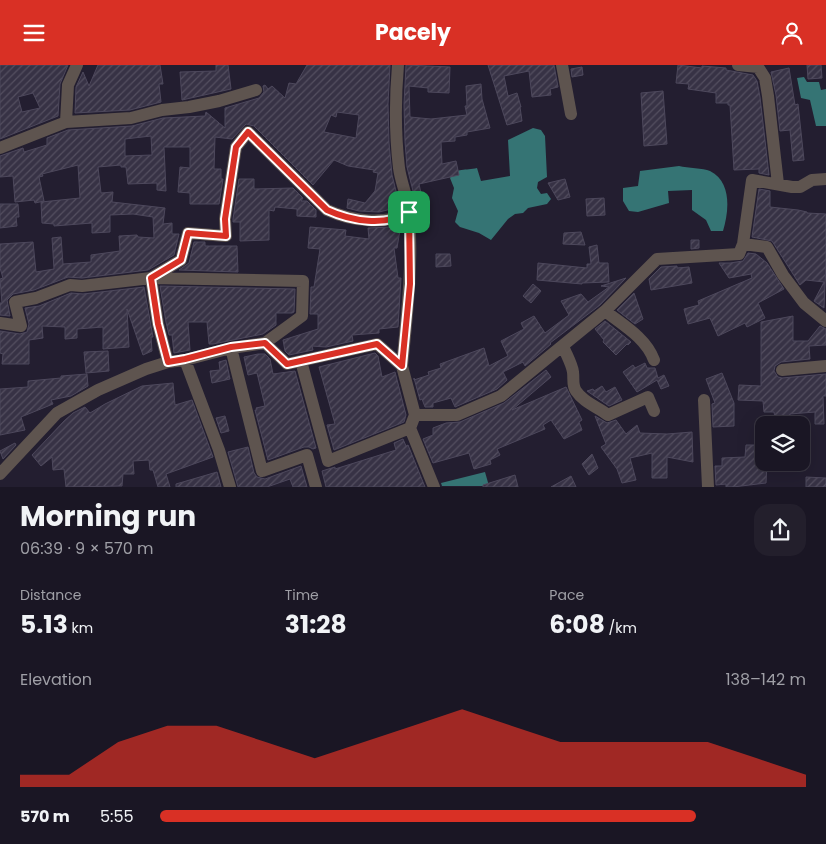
<!DOCTYPE html>
<html lang="en">
<head>
<meta charset="utf-8">
<style>
	:root { --surface:#1a1624; --page:#231f2c; --text:#f1f3f6; --muted:#9f9fa6; --line:#383541; --accent:#d93025 }
	body { margin:0; font-family:Poppins,sans-serif; background:var(--page); color:var(--text); height:100vh; display:flex; flex-direction:column; font-size:19px; white-space:nowrap }
	* { box-sizing:border-box; margin:0 }
	p { font-size:16px; color:var(--muted) }
	.icon { flex:none; width:28px; height:28px; fill:none; stroke:currentColor; stroke-width:2; stroke-linecap:round; stroke-linejoin:round }
	.map { position:relative; height:422px; overflow:hidden }
	.side { display:flex; flex-direction:column; background:var(--surface); flex:1 }
	.side>* { flex:none }
	.fabs { position:absolute; left:755px; top:351px; display:grid; gap:10px }
	.fabs a { display:grid; place-items:center; width:55px; height:55px; border-radius:10px; background:var(--surface); box-shadow:0 5px 20px #0002,0 0 0 1px var(--line); font-size:25px }
	.pin { position:absolute; display:grid; place-items:center; width:42px; height:42px; color:#fff; margin:-21px; border-radius:10px; box-shadow:0 2px 8px #0006 }
	.round { display:grid; place-items:center; flex:none; width:52px; height:52px; border-radius:15px; background:var(--page) }
	.headline { display:flex; align-items:center; justify-content:space-between; height:85px; padding:0 20px }
	h1 { font-size:28px; font-weight:700; line-height:38px }
	.stats { display:grid; grid-template-columns:repeat(3,1fr); gap:8px; height:85px; padding:5px 20px }
	.stats div { display:grid; align-content:center }
	.stats b { font-size:25px; font-weight:700 }
	.stats small { font-size:14px; font-weight:400 }
	.stats p { font-size:14px }
	.chart { height:140px; padding:10px 20px }
	.chart p { display:flex; justify-content:space-between }
	.chart svg { width:100%; height:90px; margin-top:5px; fill:var(--accent); opacity:.7 }
	ul { padding:0 20px; list-style:none; font-size:16px }
	li { display:grid; grid-template-columns:80px 60px 1fr; align-items:center; height:38px }
	li i { height:12px; border-radius:6px; background:var(--accent) }
	header { display:flex; justify-content:space-between; align-items:center; height:65px; padding:0 20px; background:var(--accent); color:#fff; font-size:22px; font-weight:700 }
	.map>svg:first-child { display:block }
</style>
</head>
<body>
<header><svg class="icon" aria-label="menu" viewBox="0 0 24 24"><path d="M4 6h16M4 12h16M4 18h16"/></svg>Pacely<svg class="icon" aria-label="person" viewBox="0 0 24 24"><circle cx="12" cy="8" r="4"/><path d="M4 21q1-7 8-7t8 7"/></svg></header>
<div class="map">
<svg width="826" height="422" viewBox="0 0 826 422">
	<defs>
		<pattern id="building-hatch" width="6" height="6" patternUnits="userSpaceOnUse" patternTransform="scale(1.25)"><rect width="6" height="6" fill="#373245"/><path d="M-1 1l2-2M0 6l6-6M5 7l2-2" fill="none" stroke="#544f60"/></pattern>
	</defs>
	<rect width="100%" height="100%" fill="#231e30"/>
	<path fill="#357474" d="M804,12l3,5h12l2,8 5,-1v37h-10l-6,-26 -9,-2 -4,-20z
		M533,63l8,2 4,6 2,41 -9,5 -1,6 4,6 6,-1 4,6 -4,5 -19,4 -5,5 -8,1 -7,5 -17,21 -12,-7 -19,-6 -5,-5 3,-11 -6,-13 2,-10 -4,-10c6,-11 16,-7 27,-10l4,13 29,-5 -2,-36z
		M679,101c9,2 24,2 31,5 22,11 19,40 13,60h-12l-5,-11 -14,-10v-20l-24,1 1,12 -31,9 -9,-1 -6,-10v-13l15,-2 2,-15z
		M485,407l4,14h-47l-1,-3z"/>
	<path fill="url(#building-hatch)" stroke="#4d485c" fill-rule="evenodd" d="M0,0h68l-8,19 -2,32 -58,23zM33,28l7,15 -18,4 -4,-15z
		M98,0h62l3,19h-4l2,18 -31,8 -55,3 1,-26 7,-15 6,14z
		M216,0h12l3,24 -49,11 -2,-28 36,-1z
		M307,0h83l-2,39 1,39 3,32 8,32 -21,5 -20,-1 -12,-3 1,-9 17,4 10,-12 3,-18 -5,-1 1,-2 -26,-4 -14,-6 -21,25 -59,-59 -8,-2 -14,15 -17,-2 -1,32h7v10h2l-4,25h-29v-11l-12,-1 2,-25 10,1v-21h-26l2,44 -9,-1v-7l-29,1 -2,-17h-5v-2l-23,2 3,26 12,-1 -1,10 53,6 -2,16 9,-1v11h7l-5,21 -26,15 -66,8 -14,-1 -34,13 -21,4 -6,6 3,16 -10,-1v-12h2l-2,-24 3,-1 -3,-10v-24l33,-2 3,30 18,-3 -2,-31 9,-1 2,27 28,-2v-7l29,-4 -1,-15 18,-1 1,2 16,1 -1,-21 -20,-3 -23,1v17l-18,1v-10l-38,3v-2l-12,-1 -1,-21 39,-4 -2,-33 -36,9 1,2 -4,1 5,24 -9,2 -1,-3 -19,2 -2,-26 -13,1v-21l23,-8 1,4 23,-7v-7l21,-8 64,-4 31,-8 42,-2 1,-4 19,16v-20l34,-10 5,-6 -1,-6 2,-1 3,4 4,-3 13,12 4,-15 7,1zM337,47l22,3 -3,23 -32,-6 7,-17 5,2zM151,71l1,19 -27,1v-17z
		M406,0l44,2 -1,26 -21,-1v-4l-19,-2 1,31 21,2 36,-4 -2,-9h2l-1,-20 15,-2 1,15 8,29 -23,4v3l-12,2v4l-14,1 1,22 14,-3 3,14 -40,9 2,9 -7,2 -7,-28 -2,-25 -1,-38z
		M488,0h66l4,22 -8,2 1,6 -19,2 -3,-26 -25,5 4,20 9,-3 4,14h-1l2,14 -15,4z
		M678,0l24,3v-2l24,2v2l27,5 4,6 3,16 9,78 -10,-2v-4l-25,1 -4,-65h-2v-2h-12v-10l-28,-4 1,-5 -13,-1z
		M807,0h14l1,13 -14,1z
		M582,2l1,8 -11,2 -1,-8z
		M789,3l6,37 3,-1 6,56 -11,1 -3,-31 -10,1 -4,-36 -5,-23z
		M663,26l4,53 -23,2 -3,-53z
		M239,114h15v10l39,-1 10,10 -2,3h6l9,9v7l-19,-1v-7l-22,-2 -1,4 -5,-1v30l-29,1v-19h-7v-3z
		M565,114l5,18 -12,3 -10,-17z
		M759,124l11,2v16l28,3 9,2v1l19,1v49l-2,45 -10,-7 10,-19 -18,-2 -6,5 -28,-44 -20,-4z
		M604,133l1,17 -18,1 -1,-17z
		M0,139h18l1,13h-3l1,9 -17,2z
		M401,159l-4,24h-3l4,30h3l-3,49 -19,2v4l-27,2 1,6 -27,6 -14,-1 1,4 -24,5 -4,-4 -2,-11 35,-11v-15h-8l1,-27h3l6,-38 -12,-1 2,-21 36,3 -1,6 24,3 -1,-11 23,-1z
		M581,167l4,13 -22,-1 1,-11z
		M691,175h8v8l-8,1z
		M194,177h11v4h32l1,26 -59,-2 10,-7z
		M597,180l2,18h9l1,19 -27,1v1l-45,-4 1,-17 49,5v-4h4l-2,-17z
		M748,188l8,1 11,9 17,26 -26,14 7,15 -18,9 -2,-4 -27,13 -8,-18 -22,6 -4,-15 15,-4 -1,-4 54,-23 -1,-4 -22,4 -10,-15h11l13,-2z
		M436,189h14l1,12 -15,1z
		M677,201v2l12,-1 3,16 -41,7 -2,-11 12,-12z
		M626,213l-26,27 -50,38 1,1 -26,22 -2,-4 -20,10 4,8 -10,9 -42,18 -4,-9 -18,5v4h-8l-3,-8 -2,1 -6,-22v2l15,-5 -1,-3 13,-4 -1,-4 44,-16 5,18 19,-10 -7,-15 23,-12 -3,-6 13,-7 11,17 24,-18 -8,-14 20,-7 7,8 21,-15 -8,-1z
		M533,219l8,7 -10,12 -8,-7z
		M160,221l135,3 -1,23 -2,1h-16v12l-13,9 -50,10h-4l-2,-22h-19l2,28 -16,3 -2,-18h-3l-3,-13z
		M144,222l9,50h-2l1,14 -9,4 -16,-46 2,38 -26,2v-22l-26,2v9l-12,1v-12l-23,-1 1,12 -14,2v24h-27l1,-10 -3,-1v-22l20,3 7,-2 2,-8 -4,-16 14,-2 32,-13 12,1z
		M634,228l9,26 -8,5 -18,-14z
		M793,251v25h15l12,-15 6,3v16l-17,1 1,13 -29,3 -6,4 -1,5 4,6 4,1 44,-4v22h-3l1,28h-9v-12l-25,2v2l-15,2 -1,-6h-10l-1,-11 -25,-1 1,-15 22,1v-64z
		M605,256l26,21 -3,3 -1,-1 -11,11 -13,-13 1,-2 -9,-11z
		M108,286l1,20 -23,2 -2,-21z
		M375,288l3,3 4,21 13,-5 11,43 -2,7 -70,28 -7,-25 8,-1 -16,-57z
		M258,289h7l5,5 3,15 22,-3 21,77 -3,1 -4,-2h-5l-36,13 -13,-50h2l-1,-2 9,-2 -8,-33 -9,2 -4,-18z
		M226,295l4,19 -18,4 -2,-12 10,-1 -1,-8z
		M645,298l2,5h8l3,10 6,-3 5,11 -8,3 -4,-9 -20,12 -14,-20 10,-7 2,3z
		M546,305l5,7 -39,33 54,-23 16,33 -3,2 3,8 -18,9 -13,-19 -8,5 2,4 -48,20 3,6 -10,5 1,4 -17,5 -5,-16 -36,10 -10,-24 10,-4v-7l13,-5 14,-1 44,-19z
		M722,308l12,30v23l-21,1 -1,-23 3,-1 -9,-24z
		M87,309l1,12 -17,10 -20,4 2,4 -32,13 4,13 -25,5v-46l28,-2v-6l33,-3v-2z
		M173,318l2,22 17,-5 21,57 -47,17 4,13h-12l-5,-17h-3l-1,-10 -16,1 1,13h-11l-1,12 -56,1 -2,-18 -11,1 -1,-13 -11,9 -9,-11 32,-34 9,-8 12,-6 5,6 15,-9 37,-18z
		M602,321l4,6 9,-5 7,13 -13,6 -22,-15 6,-2 1,2z
		M225,351l4,15 -8,2 -5,-15z
		M595,351l12,7 9,-3 10,14 11,-9 3,8 27,1 25,-2 1,30 -26,-5v21h-15v-25l-22,5 6,22 -14,3 -5,-14 -16,-22 5,-3z
		M403,374l3,7 2,-1 17,42h-99l-4,-16 13,-4v2l61,-19 -2,-7z
		M15,378l1,2 -13,14 -3,-8z
		M746,380h16v9h2v9h3l-1,20 -33,4h-7v-3l-10,1 -1,-19h7v-8l23,-1z
		M248,382l6,26 3,4 8,2 36,-13 6,21h-14l-3,-8 -23,8h-29l-10,-35z
		M592,389l6,14 -9,7 -7,-11z
		M217,407l4,15h-45v-3z
		M515,410l3,12h-35v-2z
		M571,411l5,11h-25z
		M806,412l20,1v9h-20z"/>
	<g fill="none" stroke-linecap="round" stroke-linejoin="round">
		<path stroke="#5e544f" stroke-width="12" d="M398,0c-3,35 -3,69 1,103 2,15 9,30 10,45 4,51 -2,102 -7,153
			M562,0l9,49
			M738,0l20,2 7,11 3,18 10,88
			M66,57l65,-4 31,-8 27,-3 30,-6 37,-11
			M0,83l66,-26 2,-37 9,-20
			M743,179l9,-64 40,7h8l12,-7 14,-1
			M605,246c18,14 41,27 49,49
			M0,258l21,3 -6,-24 21,-4 34,-13 12,1 69,-8 152,3 -1,35 -37,27 -34,5 -46,12 -17,2 -22,7 -48,21 -41,23 -57,61
			M265,278l22,21 90,-20 25,22 13,49 -5,13 24,59
			M563,281c3,8 9,18 10,26 1,8 -1,13 3,19 8,12 22,16 32,24l40,-18 6,14
			M231,283l31,123 45,-16 9,32
			M185,295l34,90 11,37
			M301,296l27,100 82,-33
			M168,297l-10,-38 -7,-46 30,-18 7,-27 38,3 -1,-17 11,-72 12,-15 79,78c24,11 59,16 82,2
			M782,305l44,-4
			M704,335l4,87
			M415,350h42l44,-19 104,-85 52,-52 82,-5 4,-10 24,3 16,28 21,28 22,18"/>
	</g>
	<g fill="none" stroke-linecap="round" stroke-linejoin="round">
		<defs>
			<path id="route" d="M248,67l79,78c24,11 58,17 82,2l1,72 -8,82 -25,-22 -90,20 -22,-21 -34,4 -46,12 -17,3 -10,-38 -7,-46 30,-18 7,-27 38,3 -1,-17 11,-72z"/>
		</defs>
		<use href="#route" stroke="#fff" stroke-width="10"/>
		<use href="#route" stroke="#d93025" stroke-width="6"/>
	</g>
</svg>
<div class="fabs">
<a><svg class="icon" aria-label="layers" viewBox="0 0 24 24"><path d="M12 4l9 5-9 5-9-5zM3 14l9 5 9-5"/></svg></a>
</div>
<div class="pin" style="left:409px;top:147px;background:#1e9e55"><svg class="icon" aria-label="arrive" viewBox="0 0 24 24"><path d="M6 21V4h12l-3 4 3 4H6"/></svg></div>
</div>
<section class="side">
<div class="headline"><div><h1>Morning run</h1><p>06:39 · 9 × 570 m</p></div><a class="round"><svg class="icon" aria-label="share" viewBox="0 0 24 24"><path d="M12 15V3M7 8l5-5 5 5M5 13v7h14v-7"/></svg></a></div>
<div class="stats">
<div><p>Distance</p><b>5.13<small> km</small></b></div>
<div><p>Time</p><b>31:28</b></div>
<div><p>Pace</p><b>6:08<small> /km</small></b></div>
</div>
<div class="chart"><p><span>Elevation</span>138–142 m</p>
<svg viewBox="0 0 160 44" preserveAspectRatio="none"><path d="M0 44V38L10 38L20 22L30 14L40 14L50 22L60 30L70 22L80 14L90 6L100 14L110 22L120 22L130 22L140 22L150 30L160 38V44z"/></svg>
</div>
<ul>
<li><b>570 m</b>5:55<i style="width:83%"></i></li>
</ul>
</section>
</body>
</html>
